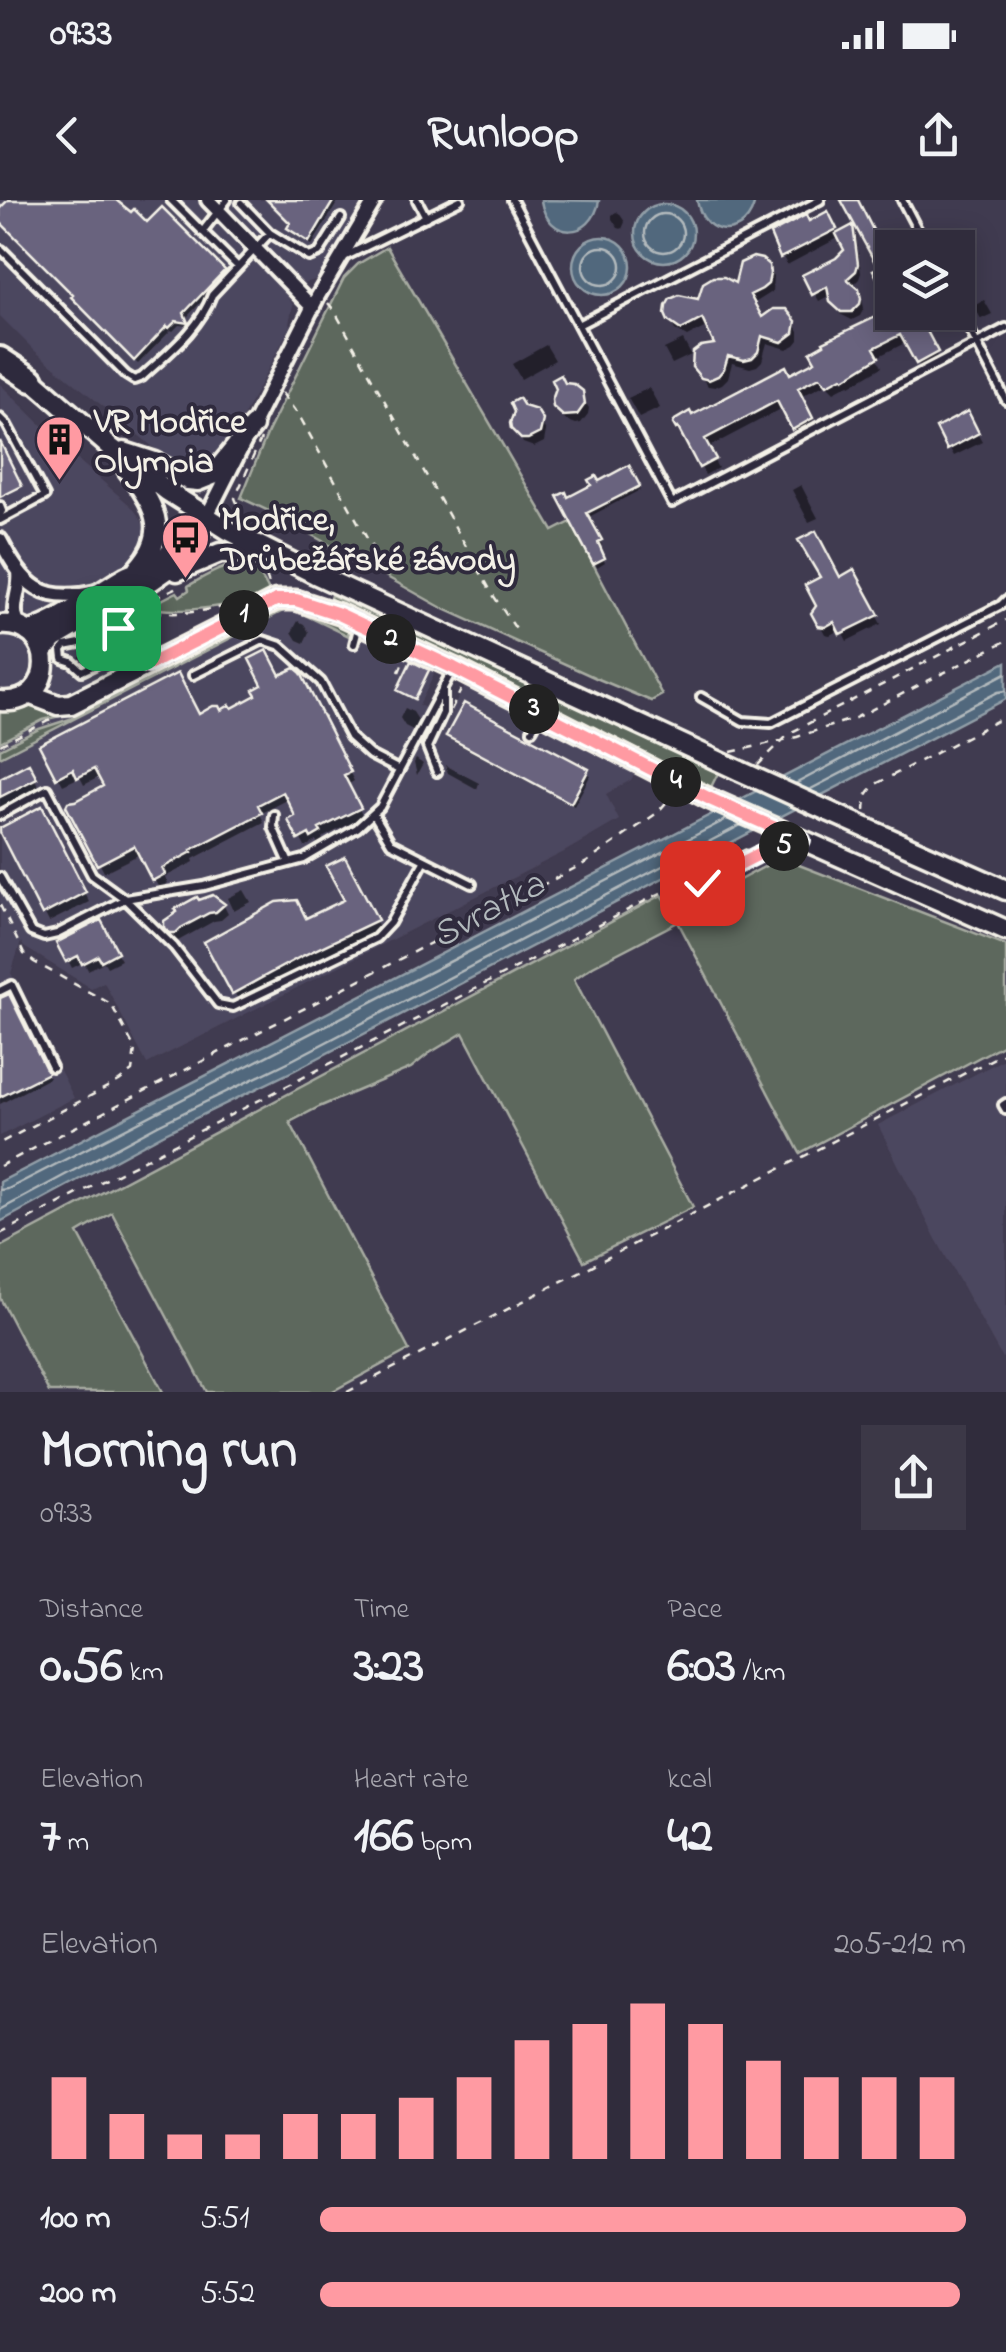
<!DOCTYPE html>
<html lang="en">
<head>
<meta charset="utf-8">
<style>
	:root { --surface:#302c3c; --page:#3c3847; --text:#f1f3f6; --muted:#a8a7af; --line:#4b4856; --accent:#ff9aa2 }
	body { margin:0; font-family:"Indie Flower",sans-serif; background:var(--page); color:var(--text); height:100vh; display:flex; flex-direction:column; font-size:38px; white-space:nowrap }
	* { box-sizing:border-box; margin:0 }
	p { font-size:32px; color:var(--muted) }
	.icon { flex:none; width:55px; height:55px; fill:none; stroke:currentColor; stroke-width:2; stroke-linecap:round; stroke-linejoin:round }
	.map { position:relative; height:1192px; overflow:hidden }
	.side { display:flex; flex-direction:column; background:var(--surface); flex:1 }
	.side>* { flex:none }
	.fabs { position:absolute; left:875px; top:30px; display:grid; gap:20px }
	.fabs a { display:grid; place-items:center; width:100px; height:100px; border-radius:0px; background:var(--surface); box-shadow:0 5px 25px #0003,0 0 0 2px var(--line); font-size:50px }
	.pin { position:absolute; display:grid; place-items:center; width:85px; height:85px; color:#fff; margin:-42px; border-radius:20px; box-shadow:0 5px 15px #0006 }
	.km { position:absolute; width:50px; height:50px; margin:-25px; border-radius:50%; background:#222; color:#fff; font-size:28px; line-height:50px; text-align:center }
	.round { display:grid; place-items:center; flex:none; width:105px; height:105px; border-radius:0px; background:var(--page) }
	.headline { display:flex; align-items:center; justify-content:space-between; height:170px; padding:0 40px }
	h1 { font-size:55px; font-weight:700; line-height:75px }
	.stats { display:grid; grid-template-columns:repeat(3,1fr); gap:15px; height:170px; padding:10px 40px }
	.stats div { display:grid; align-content:center }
	.stats b { font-size:50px; font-weight:700 }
	.stats small { font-size:28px; font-weight:400 }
	.stats p { font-size:28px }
	.chart { height:280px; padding:20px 40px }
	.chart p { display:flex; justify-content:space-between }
	.chart svg { width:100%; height:180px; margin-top:10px; stroke:var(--accent); stroke-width:6 }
	ul { padding:0 40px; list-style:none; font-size:32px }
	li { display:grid; grid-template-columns:160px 120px 1fr; align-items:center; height:75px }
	li i { height:25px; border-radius:12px; background:var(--accent) }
	.status { display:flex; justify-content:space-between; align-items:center; height:70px; padding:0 50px; background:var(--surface); direction:ltr }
	.status svg { height:28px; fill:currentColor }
	header { display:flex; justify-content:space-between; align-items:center; height:130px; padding:0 40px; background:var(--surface); font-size:45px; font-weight:700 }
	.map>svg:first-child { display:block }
</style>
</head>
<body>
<div class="status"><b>09:33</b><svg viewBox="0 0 49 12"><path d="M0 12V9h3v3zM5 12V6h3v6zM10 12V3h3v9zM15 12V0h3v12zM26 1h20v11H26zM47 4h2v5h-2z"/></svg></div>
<header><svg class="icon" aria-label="back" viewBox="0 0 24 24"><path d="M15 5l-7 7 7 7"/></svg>Runloop<svg class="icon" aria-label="share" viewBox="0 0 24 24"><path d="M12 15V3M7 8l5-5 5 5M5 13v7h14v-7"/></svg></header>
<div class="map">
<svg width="1006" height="1192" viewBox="0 0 1006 1192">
	<rect width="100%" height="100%" fill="#403b50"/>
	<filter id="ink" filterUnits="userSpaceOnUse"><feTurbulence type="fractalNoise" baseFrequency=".01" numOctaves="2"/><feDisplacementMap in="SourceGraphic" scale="20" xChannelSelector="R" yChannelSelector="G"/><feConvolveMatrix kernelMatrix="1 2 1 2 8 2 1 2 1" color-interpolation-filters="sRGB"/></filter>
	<g filter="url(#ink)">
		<path fill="#4c475e" d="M0,0h368l-51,79 -14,5 -11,-6 -10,10 11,17 -4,18 2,2 -67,129 -18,23 -27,-9 -143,-116 -36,-36z
			M0,184l70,69 62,54 9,12 7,15v8l-15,21 -29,16 53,98 128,-67 14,2 50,24 13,3 4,-7 63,28 5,10 -1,7 -14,28 16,8 4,-6 11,6 18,-32 60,32 -2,8 17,9 5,-6 88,47 -5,9 -25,14 13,26 -55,32 -417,212 -43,-82 -13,6 -67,-41 -3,-5 -10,31 63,125 -74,38z
			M1006,858v297l-4,3 -67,-121 -57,-112z"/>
		<path fill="#5d685d" stroke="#a8aca2" stroke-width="2.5" d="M387,47l166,284 18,-9 91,173 -11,6 -55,-23 -152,-69 -175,-98 -28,-13 27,-66 76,-154 14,-14z
			M234,365c21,3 28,9 36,29 -30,11 -92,21 -122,13l29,-15 3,4 9,-6 -1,-4c14,-8 30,-18 46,-21z
			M331,395l388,176 -9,18 -249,-127v-2l-124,-57 -7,-5z
			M280,404l13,1 54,20 2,11 -50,-24 -14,-2 -285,147v-8l39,-20 31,-10 212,-109z
			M188,453l-120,61 -25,6 -43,22v-31l34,-5 25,7z
			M781,658l225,87v98l-206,110 -122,-231 -85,44 -19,13 119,228 -109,54 -121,-228 -35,21 -17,14 -92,39 -29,15 119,228 -78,42h-124l-95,-179 -34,20 85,159h-114l-49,-94v-51l662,-352 13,19z"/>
		<path fill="#51687d" stroke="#929fa8" stroke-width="2.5" d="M697,0h58c-7,40 -52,40 -58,0z
			M541,1v-1l58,1c-7,39 -51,40 -58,0z
			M635 33a29 29 0 1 1 58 0a29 29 0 1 1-58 0Z
			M573 66a29 29 0 1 1 58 0a29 29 0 1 1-58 0Z
			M1006,462v37l-711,371 -132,64 -163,88v-40z"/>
		<path fill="#0007" d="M12,0h102l33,25 76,47 3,4 -41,43 3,7 -9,-1 -6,6 -2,-1 -33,34 -62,-61 -1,-7 -75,-75v-9z
			M267,0h72l-27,45 -20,-12 -2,-5 2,-4z
			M616,12l3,1 6,9 -3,7 -4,-1 -6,-9v-4z
			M827,14l11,22 14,-8 4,7 5,38 -2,6 -7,7 10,13 2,9 -4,8 -8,4 -12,-6 -8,-20 -13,7 -14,-25 33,-16 9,-10 -7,-13 -53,28 -4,-8 25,-33z
			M767,67l6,9 -1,16 -19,12 8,16 28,-6 10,17v9l-4,5 -8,4 -20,-6 -5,18 -5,5 -7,2 -18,-5 -4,15 -6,6 -7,3 -7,-1 -8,-10 18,-30 -10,-20 -21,11 -12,-7 -5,-10 30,-18 36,-15z
			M984,100l8,14 -11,5 -7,-13z
			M892,108v4l23,2 25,48 -18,9 -15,-29 -30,15 5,10 -32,19 -1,-2 -15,8 -8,-8 -26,13 16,30 -17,9 -16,-28 -76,40 11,20 -13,7 -21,-40 8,-17 97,-41 29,-15 73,-49 -1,-3z
			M683,140l8,15 -19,9 -8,-15z
			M546,145l9,15 -34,19 -9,-15z
			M564,185l13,4 12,19 -1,6 -7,9 -5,1 -11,-4 -5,-9z
			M649,188l11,20 -21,10 -11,-20z
			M522,208l13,4 11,19 -2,11 -10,5 -11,-4 -5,-9z
			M967,215l15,27 -28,14 -15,-27z
			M628,268l12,22 -53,28 15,27 -4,2 7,15 -8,5 -36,-70 6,3z
			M801,285l17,33 -9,4 -17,-32z
			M853,372l28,52 -34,17 -6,-12 -11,6 -5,-1 -11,-21 25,-33z
			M298,421l6,3 5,8 -5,11 -7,-3 -5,-8z
			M114,441l3,6 -31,16 -7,-6z
			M280,478l25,7 49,96 -7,4 16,32 -41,21 2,4 -6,3 -2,-4 -11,6 -14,-26 8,-4 -10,-18 -29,15 4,8 -71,37 1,3 -29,15 3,6 -9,5 -19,-34 -36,18 -35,-66 37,-19 -5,-11 -17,9 -4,-8 -17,8 -21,-39 189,-35 29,-15z
			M405,508l8,4 5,8 -5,10 -8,-4 -5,-8z
			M449,536l138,35 3,5 -16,30 -122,-65z
			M416,559l7,5 -6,11 -3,-12z
			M445,565l34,18 -2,6 -29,-16z
			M28,566l11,21 -39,21v-27z
			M41,609l48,93 -40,20 -48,-92z
			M344,660l36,69 -75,35 -66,37 -32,-58 99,-22 41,-20z
			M244,690l7,12 -17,9 -6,-13z
			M210,698l14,8 4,8 -7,6 -7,1 -36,20 -6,-5 -5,-9z
			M100,724l21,36 -14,7 -3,-5 -16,8 -4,-8 -12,6 -12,-24z
			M8,797l41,81 -49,26v-104z"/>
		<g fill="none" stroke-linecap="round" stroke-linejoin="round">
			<path stroke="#b3babd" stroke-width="2.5" d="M645 33a19 19 0 1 1 38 0a19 19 0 1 1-38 0Z
				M583 66a19 19 0 1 1 38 0a19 19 0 1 1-38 0Z
				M795,584l211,-111
				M809,590l189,-98 8,-1
				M0,990l8,-1 719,-370
				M0,1010l158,-85 132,-64 451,-236"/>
		</g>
		<path fill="#69647e" stroke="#f4f1e8" stroke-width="2.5" d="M8,0h108l15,12 3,-3 13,13 15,-15 63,63 -41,43 4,10 -12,-2 -7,7 -2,-2 -33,35 -63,-64 2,-2 -73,-73v-14z
			M267,0h67l-25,42 -22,-14 3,-5z
			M841,0h17l34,68v39l-19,-37 5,-2z
			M828,11l9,18 -57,29 -10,-24 36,-19 3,6z
			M853,25l5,39 -2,7 -9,8 12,10 2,10 -1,5 -8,8h-11l-11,-10 -3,-15 -15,8 -10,-20 34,-17 8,-8 -8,-16z
			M753,57l9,2 7,6 1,9 -2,10 -6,5 -12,6 12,22 11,-8h13l10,12 -2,12 -12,9 -20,-6 -4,16 -6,6 -8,2 -16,-4 -4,13 -6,7 -9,4 -8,-2 -9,-11 1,-15 8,-6 13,-2 -12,-25 -21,11 -13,-9 -3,-7 1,-8 4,-7 9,-4 19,4 5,-16 10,-6h11l11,6 5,-20z
			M892,109v3h25l21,40 -22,12 -16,-29 -26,13 5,9 -35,22 -2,-2 -15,8 -7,-8 -22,11 15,30 -21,12 -15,-29 -72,38 11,20 -17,9 -21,-40 -2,1 -3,-5 2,-4 15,-9 2,4 4,-2 90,-47 4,8 25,-13 -5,-9 14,-8 -1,-2z
			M561,175l4,8 9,1 9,7 2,13 -8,11 -14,1 -10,-9 -1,-7 4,-11 -4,-9z
			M519,198l5,8 13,4 6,10 -3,13 -12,6h-7l-10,-10 -1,-6 4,-11 -4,-9z
			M968,211l11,22 -32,17 -11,-22z
			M0,241l22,45 -22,11z
			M629,265l11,21 -53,27 15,27 -4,2 7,16 -12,6 -36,-68 9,-4 2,5 23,-12 -3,-5 8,-4 3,5z
			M816,331l24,46 14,-8 25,46 -39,19 -6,-12 -9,5 -7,-1 -7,-13 5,-7 -11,-21 15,-8 -22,-37z
			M267,450l13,25 15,-7 6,5 50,99 -7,3 17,33 -42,21 2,3 -10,6 -2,-4 -11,6 -10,-20 7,-4 -12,-24 -25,13 4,8 -71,37 1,2 -30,16 3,6 -13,7 -18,-35 -37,19 -31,-59 2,-4 7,-1 28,-15 -9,-17 -17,9 -4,-9 -17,9 -17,-33 139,-72 21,41 14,-8h6l2,4 9,-5 2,3 24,-13 -3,-5 9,-5 -13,-26z
			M411,461l18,9 -14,29 -18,-9z
			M464,503l125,66 -18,34 -125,-67z
			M29,563l8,15 -37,19v-19z
			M42,606l44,86 -44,23 -42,-82v-5z
			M345,657l33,63 -78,37 -68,37 -28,-52 73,-40 20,-2 9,18 38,-18 -18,-34z
			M213,695l12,9 -9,8 -7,1 -28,15 -5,5h-7l-5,-5v-7l13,-9 -2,-3 22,-12 2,3z
			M101,720l17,32 -17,9 -3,-5 -16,8 -4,-8 -12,6 -10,-19z
			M9,794l39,79 -48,24v-99z"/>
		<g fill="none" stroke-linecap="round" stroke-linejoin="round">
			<defs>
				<path id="lane" d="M171,0l67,67
					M417,0l9,17
					M512,0l160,303 334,-175
					M902,0l25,48
					M241,3l29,30 39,24 10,-4 22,-35
					M202,32l25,-32
					M2,50l124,125 8,5 8,-3c26,-24 58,-48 70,-82l58,-62
					M344,57l116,-57
					M958,107l48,93
					M578,125l242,-125
					M0,218l7,7 38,71 -45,24
					M0,306l2,5 -2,3
					M354,444l5,-19
					M142,466l-9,-15 -5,-2 -46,22 -10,-9 -9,-3 -1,-9 3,-4 30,-6 28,-13 6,4 18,33
					M193,475l70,-35 18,6 40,36 29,55 20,18 29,15
					M701,497l42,24 28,2 230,-118 5,-5
					M532,530l9,-16
					M437,572l-10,-25 16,-34v-25
					M0,615l47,-26 45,86 33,24 79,-13 100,-27 53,-31 23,-21 73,-138
					M274,615l-1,12 16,36
					M374,615l17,28 81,41
					M0,677l31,55 13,5 13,-3 68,-35 49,48 44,57 15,3 143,-69 14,-15 35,-63
					M0,791l12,-6 40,82
					M1006,903l-3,2 3,5"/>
				<path id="street" d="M208,0l105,108
					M207,316l111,-220 57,-96
					M0,340c24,46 42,65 96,52
					M19,372c3,21 -12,37 2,56"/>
				<path id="secondary" d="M22,171l88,76 57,44 61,39 87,44 425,197
					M124,252l31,10 33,18 10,1 15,-6 40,-49
					M127,269c26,34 45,62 11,99
					M177,371l43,-18h47
					M0,425c58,-5 59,81 0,76
					M28,432c37,-12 64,-36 97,-55 12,-6 26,-8 36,-16 18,-14 24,-34 45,-45
					M43,452l10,-13 98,-58 29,-20 13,-14 14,-31
					M29,494l29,11 13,-1 205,-104h20l43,14 115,54 256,131 296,131
					M828,611l178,79"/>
				<path id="highway" d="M0,159l32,21"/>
			</defs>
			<use href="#lane" stroke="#f4f1e8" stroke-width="14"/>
			<use href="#street" stroke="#f4f1e8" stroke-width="20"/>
			<use href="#secondary" stroke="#f4f1e8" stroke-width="25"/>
			<use href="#highway" stroke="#f4f1e8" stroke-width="30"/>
			<path stroke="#f4f1e8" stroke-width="2.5" stroke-dasharray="8 8" stroke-linecap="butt" d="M328,103l6,7 159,285 27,40
				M282,193l19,26 78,141
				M234,319l5,-11 -4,-10 26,-59
				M254,366l12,10 4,11
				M140,405l42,-20
				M139,406c27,14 66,4 95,-1
				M399,472l4,-10
				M451,510l10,-20
				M0,545l48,-24 9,-2
				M731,552l66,-15 58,-19 151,-77
				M758,565l32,-32 216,-113
				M865,611l1,-15 8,-11 132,-69
				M702,683l52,-27 23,-9
				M0,705l24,49 10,8 77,42 24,45 -3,22 -13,10 -119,62
				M0,966l587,-304 70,-49 14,-16
				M0,1034l744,-384 21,-7 12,4
				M347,1192l659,-340"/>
			<use href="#lane" stroke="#2f2a3d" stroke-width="6"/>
			<use href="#street" stroke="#2f2a3d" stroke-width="12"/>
			<use href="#secondary" stroke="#2f2a3d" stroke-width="18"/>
			<use href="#highway" stroke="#2f2a3d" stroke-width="22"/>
			<defs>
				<path id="secondary-bridge" d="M740,571l88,40"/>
			</defs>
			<use href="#secondary-bridge" stroke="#f4f1e8" stroke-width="25" stroke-linecap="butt"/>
			<use href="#secondary-bridge" stroke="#2f2a3d" stroke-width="18"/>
		</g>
	</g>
	<g fill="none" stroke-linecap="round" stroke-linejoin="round" filter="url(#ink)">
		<defs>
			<path id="route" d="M118,428h5l7,3 18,34 128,-65h20l43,14 115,54 256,131 92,41 -39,12 -61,31"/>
		</defs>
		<use href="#route" stroke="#fff" stroke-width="20"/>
		<use href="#route" stroke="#ff9aa2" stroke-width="12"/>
	</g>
	<defs>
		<symbol id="building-pin" viewBox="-11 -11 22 30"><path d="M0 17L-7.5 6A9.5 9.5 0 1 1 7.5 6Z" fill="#ff9aa2" stroke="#2f2a3d"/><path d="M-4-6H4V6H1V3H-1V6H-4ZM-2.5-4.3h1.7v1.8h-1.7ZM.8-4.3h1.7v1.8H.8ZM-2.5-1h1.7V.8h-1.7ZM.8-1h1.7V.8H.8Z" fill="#111"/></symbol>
		<symbol id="bus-pin" viewBox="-11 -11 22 30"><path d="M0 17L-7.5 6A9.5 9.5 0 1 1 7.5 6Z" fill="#ff9aa2" stroke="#2f2a3d"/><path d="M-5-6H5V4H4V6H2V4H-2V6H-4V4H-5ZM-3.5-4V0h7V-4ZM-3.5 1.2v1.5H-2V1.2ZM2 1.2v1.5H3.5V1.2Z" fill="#111"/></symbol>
	</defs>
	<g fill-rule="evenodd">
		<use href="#building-pin" x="32" y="212" width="55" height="75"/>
		<use href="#bus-pin" x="158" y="310" width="55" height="75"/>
	</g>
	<g text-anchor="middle" stroke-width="8" stroke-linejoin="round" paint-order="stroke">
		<g font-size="35" font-weight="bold" fill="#f4f1e8" stroke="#2f2a3d" text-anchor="start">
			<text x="94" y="232">VR Modřice<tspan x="94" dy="40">Olympia</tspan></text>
			<text x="221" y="330">Modřice,<tspan x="221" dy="40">Drůbežářské závody</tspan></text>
		</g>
		<g font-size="38" font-style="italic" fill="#b3babd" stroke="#2f2a3d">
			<text transform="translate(487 708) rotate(-28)" y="13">Svratka</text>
		</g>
	</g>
</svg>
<div class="fabs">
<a><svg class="icon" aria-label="layers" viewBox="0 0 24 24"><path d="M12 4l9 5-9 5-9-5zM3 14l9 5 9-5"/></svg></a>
</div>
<div class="pin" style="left:118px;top:428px;background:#1e9e55"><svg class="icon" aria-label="arrive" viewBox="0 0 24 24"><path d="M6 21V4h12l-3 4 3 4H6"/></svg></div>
<div class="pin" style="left:702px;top:683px;background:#d93025"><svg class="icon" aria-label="check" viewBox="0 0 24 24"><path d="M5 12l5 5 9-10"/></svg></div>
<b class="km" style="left:244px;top:415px">1</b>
<b class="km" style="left:391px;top:439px">2</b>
<b class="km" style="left:534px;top:509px">3</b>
<b class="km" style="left:676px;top:582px">4</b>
<b class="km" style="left:784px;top:646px">5</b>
</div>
<section class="side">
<div class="headline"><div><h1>Morning run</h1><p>09:33</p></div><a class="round"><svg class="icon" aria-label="share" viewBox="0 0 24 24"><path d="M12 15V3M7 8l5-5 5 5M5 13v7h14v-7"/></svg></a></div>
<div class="stats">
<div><p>Distance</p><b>0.56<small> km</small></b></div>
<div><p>Time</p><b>3:23</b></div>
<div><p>Pace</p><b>6:03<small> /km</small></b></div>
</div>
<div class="stats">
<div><p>Elevation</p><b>7<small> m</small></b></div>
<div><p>Heart rate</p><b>166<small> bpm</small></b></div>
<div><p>kcal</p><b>42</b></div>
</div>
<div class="chart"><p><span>Elevation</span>205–212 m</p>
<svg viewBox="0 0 160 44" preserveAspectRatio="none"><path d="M5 44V24M15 44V33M25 44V38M35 44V38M45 44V33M55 44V33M65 44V29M75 44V24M85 44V15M95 44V11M105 44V6M115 44V11M125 44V20M135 44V24M145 44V24M155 44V24"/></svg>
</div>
<ul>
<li><b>100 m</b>5:51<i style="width:100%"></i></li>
<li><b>200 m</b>5:52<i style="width:99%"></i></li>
</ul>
</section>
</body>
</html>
